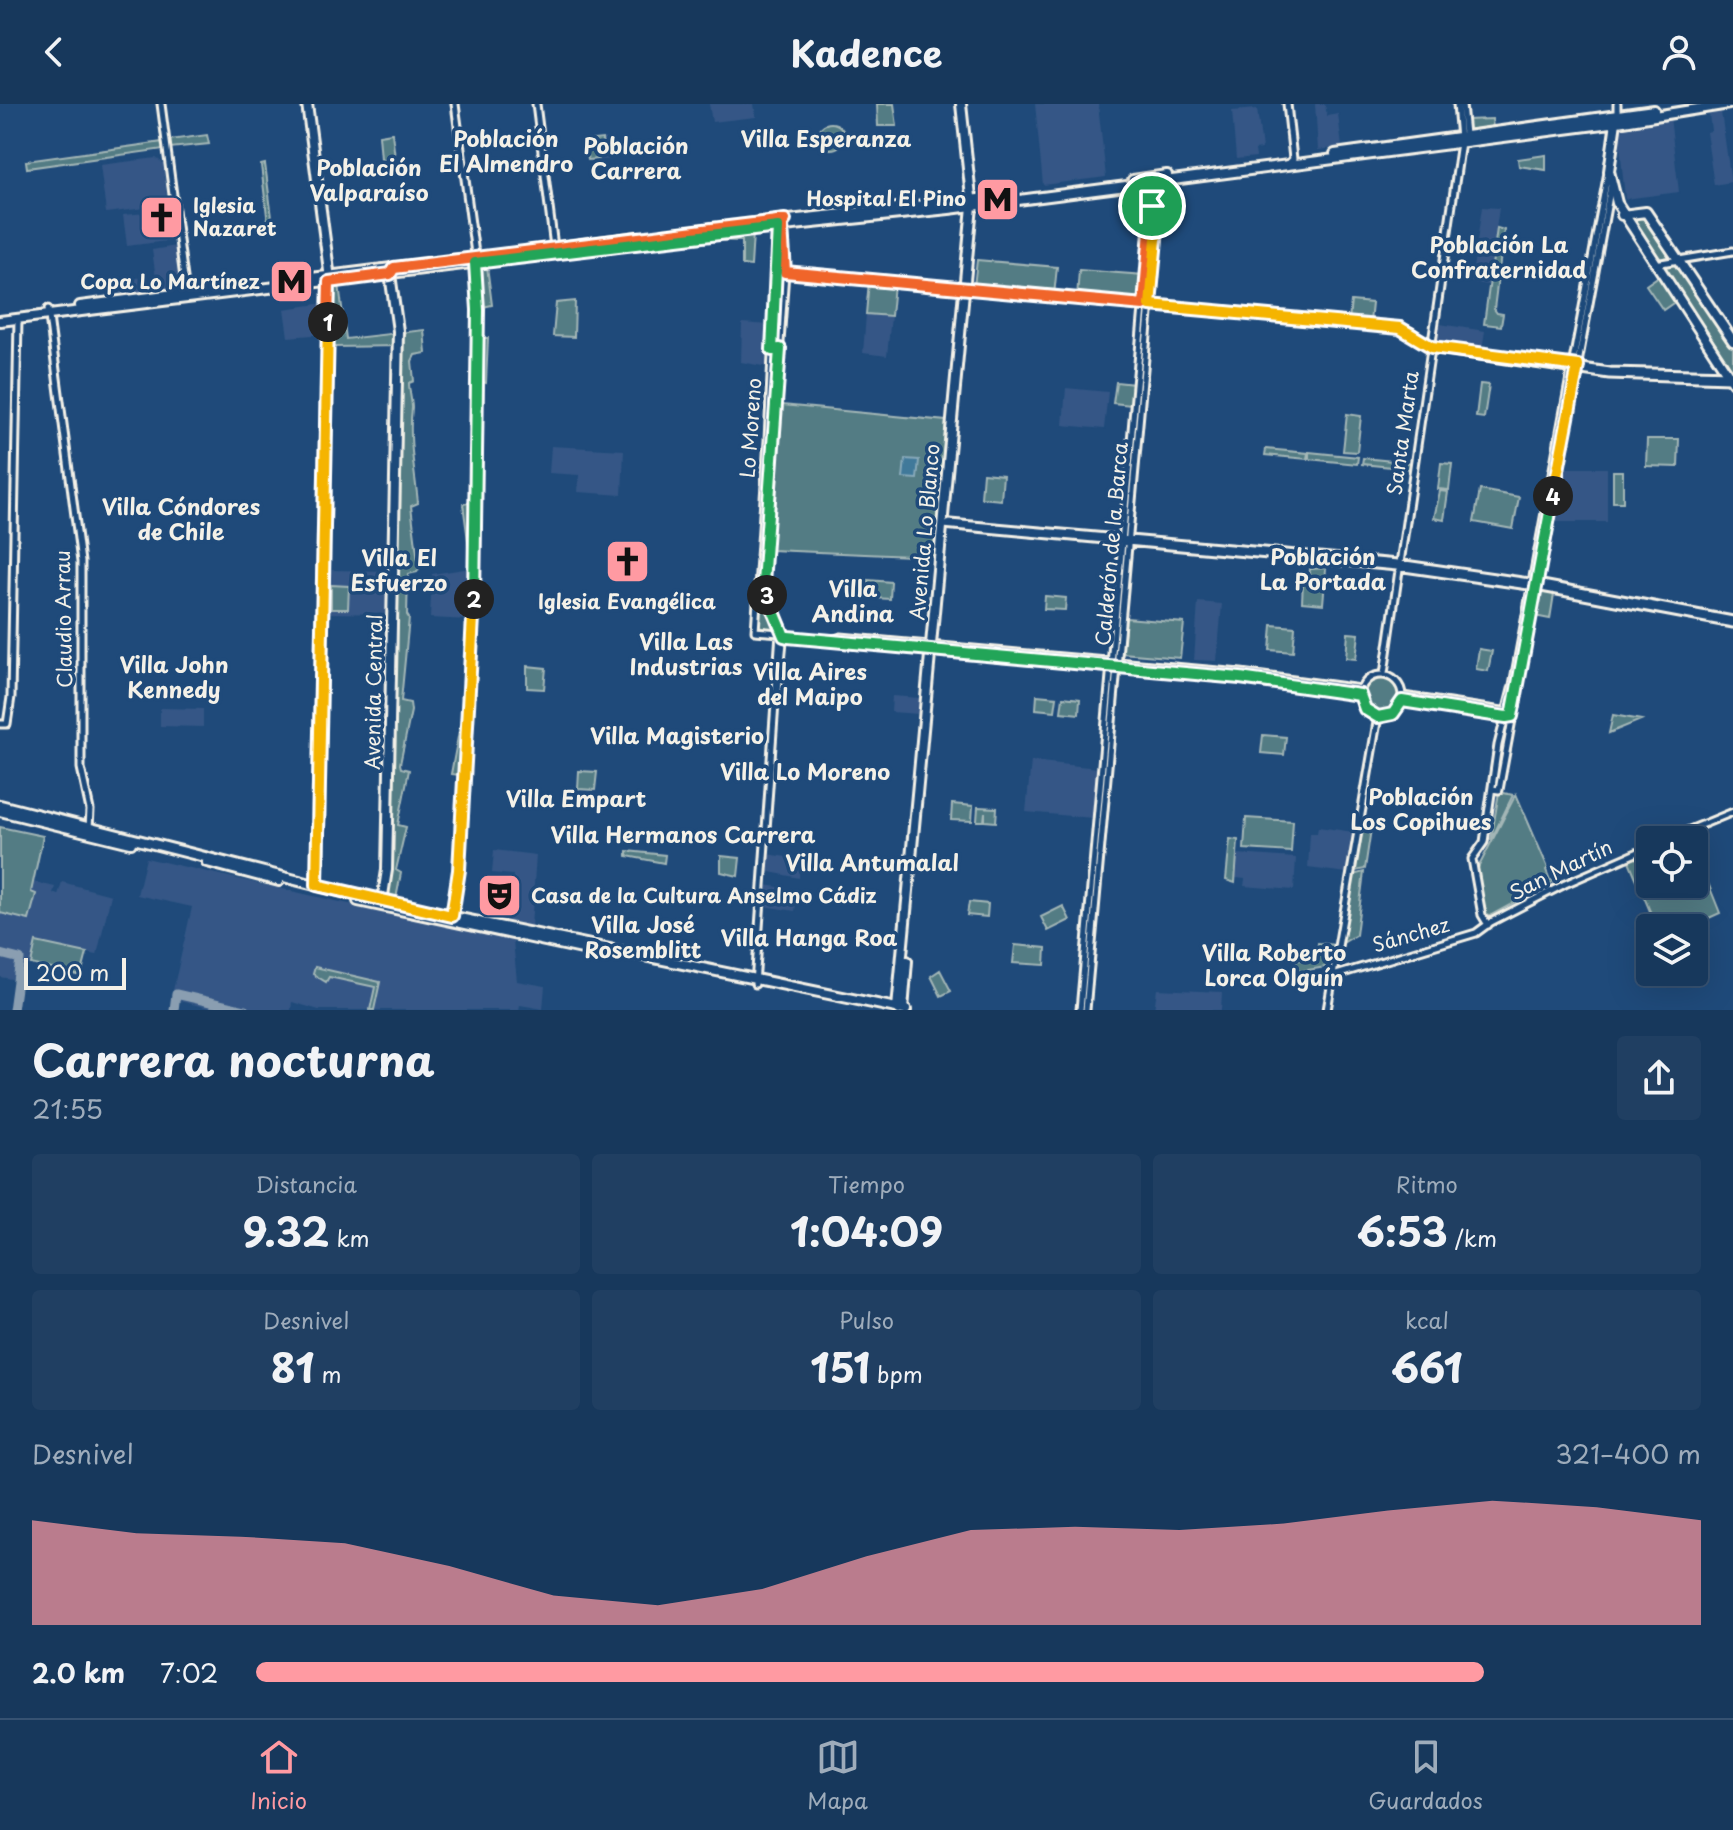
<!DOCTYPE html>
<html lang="es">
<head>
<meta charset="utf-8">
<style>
	:root { --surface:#17385c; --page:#203f62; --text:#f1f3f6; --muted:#9eacbb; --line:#365272; --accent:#ff9aa2 }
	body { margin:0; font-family:"Playpen Sans",sans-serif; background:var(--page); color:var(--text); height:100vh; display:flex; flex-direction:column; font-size:30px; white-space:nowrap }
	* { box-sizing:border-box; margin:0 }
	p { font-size:26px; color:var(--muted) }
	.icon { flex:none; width:44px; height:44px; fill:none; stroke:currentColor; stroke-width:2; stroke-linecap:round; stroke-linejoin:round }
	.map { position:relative; height:906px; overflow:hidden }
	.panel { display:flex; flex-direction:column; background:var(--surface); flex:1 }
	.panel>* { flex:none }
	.controls { position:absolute; left:1636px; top:722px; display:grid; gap:16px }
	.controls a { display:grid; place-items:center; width:72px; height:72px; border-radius:8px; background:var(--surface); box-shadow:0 8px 32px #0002,0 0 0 2px var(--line); font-size:40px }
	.scale { position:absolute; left:24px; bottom:20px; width:102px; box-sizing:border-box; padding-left:8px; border:4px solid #f4f1e8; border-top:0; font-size:22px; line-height:28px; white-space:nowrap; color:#f4f1e8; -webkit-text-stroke:6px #1f4a7a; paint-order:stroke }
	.pin { position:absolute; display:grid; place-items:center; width:68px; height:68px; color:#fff; margin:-34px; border:4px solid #fff; border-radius:50%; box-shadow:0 2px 8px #0007 }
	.km { position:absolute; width:40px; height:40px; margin:-20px; border-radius:50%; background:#222; color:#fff; font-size:22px; line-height:40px; text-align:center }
	.round { display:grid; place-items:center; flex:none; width:84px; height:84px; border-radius:8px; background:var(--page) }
	.overview { display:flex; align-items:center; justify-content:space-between; height:136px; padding:0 32px }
	h1 { font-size:44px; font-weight:700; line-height:60px }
	.stats { display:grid; grid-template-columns:repeat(3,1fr); gap:12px; height:136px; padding:8px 32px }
	.stats div { display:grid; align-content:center; border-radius:8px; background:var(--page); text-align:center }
	.stats b { font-size:40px; font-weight:700 }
	.stats small { font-size:22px; font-weight:400 }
	.stats p { font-size:22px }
	.chart { height:224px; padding:16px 32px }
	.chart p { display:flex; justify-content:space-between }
	.chart svg { width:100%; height:144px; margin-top:8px; fill:var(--accent); opacity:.7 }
	ul { padding:0 32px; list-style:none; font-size:26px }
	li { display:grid; grid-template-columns:128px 96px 1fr; align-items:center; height:60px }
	li i { height:20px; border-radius:10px; background:var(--accent) }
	header { display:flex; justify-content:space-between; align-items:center; height:104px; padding:0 32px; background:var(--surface); font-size:36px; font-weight:700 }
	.dock { display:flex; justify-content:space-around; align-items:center; height:112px; border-top:2px solid var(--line); background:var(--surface); font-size:22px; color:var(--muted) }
	.dock a { display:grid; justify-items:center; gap:4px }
	.dock .active { color:var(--accent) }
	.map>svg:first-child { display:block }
</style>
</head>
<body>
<header><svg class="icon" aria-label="back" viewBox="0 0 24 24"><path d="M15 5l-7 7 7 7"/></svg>Kadence<svg class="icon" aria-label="person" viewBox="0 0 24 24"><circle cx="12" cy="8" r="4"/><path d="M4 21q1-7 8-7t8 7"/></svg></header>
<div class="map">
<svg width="1733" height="906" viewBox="0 0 1733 906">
	<rect width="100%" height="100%" fill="#1f4a7a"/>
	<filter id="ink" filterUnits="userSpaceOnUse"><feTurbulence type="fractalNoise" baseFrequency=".0125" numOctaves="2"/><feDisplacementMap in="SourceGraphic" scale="16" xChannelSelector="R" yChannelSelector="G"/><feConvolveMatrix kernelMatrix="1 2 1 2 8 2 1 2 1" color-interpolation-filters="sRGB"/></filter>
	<g filter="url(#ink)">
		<path fill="#345786" d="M709,0h45l2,13 -44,5z
			M1035,0h63l8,73 -63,8z
			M1315,0h10l2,12 11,-2 4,33 -24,3z
			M1257,5l5,40 -7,1 1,7 -20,2 -4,-48z
			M1721,8l10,70 -17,3 -8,-53 5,-1 -2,-17z
			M1670,13l9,75 -54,7 -7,-75z
			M612,33l3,22 -14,1 1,-21z
			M156,54l7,5 5,42 -62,8 -6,-48z
			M1149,84l-1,32 -23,-2 1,-28z
			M1482,103l17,1 -11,77 -17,-3z
			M171,107l4,29 -48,6 -4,-31z
			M176,142l5,39 -4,1 1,4 -20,3 -6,-43z
			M144,173l3,15 -31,1 -1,-12z
			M325,199v31l-37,3 -4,-28z
			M866,210l25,2 -4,40 -24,-3z
			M742,219l28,2 -2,42 -27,-5z
			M1440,220l45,7 -3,18 -45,-6z
			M1066,284l42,4 -4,37 -41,-4z
			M551,342l73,4 -2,45 -44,-3 1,-17 -30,-2z
			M1562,364h45v54h-55z
			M471,464l-2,52 -39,-2 2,-44z
			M330,466l60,1 -1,43 -60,-1z
			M1198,498l24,2 -5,57 -23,-1z
			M892,592l28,2 -1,16 -28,-2z
			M160,604l43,1v18l-43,-1z
			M1031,657l67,7 -5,50 -67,-6z
			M0,723l43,9 -9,46 21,5 -2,6 5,2 4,-13 49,13 -14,60 -10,-2 -6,23 -50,-12 -6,2 -3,15 -22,-4z
			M1318,723l36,5 -7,41 -39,-5 2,-35h7z
			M494,746l42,5 -5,72 -23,-4 5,-48 -21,-2z
			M767,750l33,5 -1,19 -34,-7z
			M1237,750l59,4 -2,32 -50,-4 1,-7 -9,-1z
			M146,754l367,83 4,40 28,5 -2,23 -23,-4 -1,5h-200l-27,-8 -1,8h-74l-46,-11 21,-92 -55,-12z
			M765,781l33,5 -3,21 -32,-5z
			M1157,885l65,3 -1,18h-67z"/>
		<path fill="#527c84" stroke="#a3b6b6" stroke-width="2" d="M877,0h17l3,22h-19z
			M1492,15l1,9 -26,3 -1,-11z
			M818 32a13 13 0 1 1 26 0a13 13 0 1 1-26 0Z
			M392,29l3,25 -14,1 -2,-24z
			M207,31l2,9 -39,4 -1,-8z
			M602,35l1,12 -5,1 1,7 -11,1 -4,-19z
			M163,38l1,7 -137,19 -1,-7z
			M1546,51v15l-27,-4 -1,-7z
			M265,60l8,61 -5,-1 -7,-59z
			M1642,111l6,3 85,128v28l-3,-1 -103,-155z
			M1497,124l7,2 -10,79 3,4 6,1 -2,12 -17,-2z
			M753,129l-2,33 -9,-1v-24l-24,-1v-6z
			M977,156l80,7 -3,28 -80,-8z
			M487,162l5,39 -9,2 -5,-40z
			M1079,166l65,5 -2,28 -65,-5z
			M1659,172l17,25 -13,9 -17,-25z
			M869,177l25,3 -3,32 -25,-2z
			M339,180l7,55 78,-9 2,23 -11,2 -3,6 2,20 -5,2c0,8 3,18 3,25 -4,31 3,64 6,95l-7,3 8,63 -2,3 -9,2 -1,41 2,3 -8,83 9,2 1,8 -11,53 1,4 8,2 -11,55 8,2 -10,43 5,3 -5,26 -11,-3 16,-550 -68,1v-61z
			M575,197l-1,36 -21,-1 3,-33z
			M1351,197l21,2 -2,19 -21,-2z
			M482,234h6l-2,45 -5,-1z
			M1116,278l18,2 -3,21 -18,-2z
			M1480,280l9,1 -5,33 -8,-1z
			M782,301l164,16 -11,136 -164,-7z
			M1347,310l14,2 -4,36 -14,-1z
			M1647,335h32l-1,28 -32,-1z
			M1266,345l42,4 -1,6 -42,-4z
			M1309,348l49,5 -1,7 -48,-5z
			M1363,354l49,5 -1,6 -49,-5z
			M1441,359l11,1 -3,26 -11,-1z
			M1613,367h10v31h-10z
			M983,369l20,2 -2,25 -20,-2z
			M1480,386l39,7 -6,32 -39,-7z
			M1440,387l8,1 -4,28 -10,-2z
			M474,398l-1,60h-2l-8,-58z
			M1326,464l-3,36 -21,-2 1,-21h11l-5,-1 1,-11z
			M868,476l23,2 -1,17 -32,-2v-7h10z
			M331,481l18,1 -1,23h-17z
			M1538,487l16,3 -4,25 -16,-3z
			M760,489l15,37 -17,-4z
			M1045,492l21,2 -1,12 -21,-1z
			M1126,514l58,5 -4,35 -58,-5z
			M1272,521l23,2 -2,25 -23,-2z
			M1348,529l11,1 -3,25 -10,-1z
			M1479,545l13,2 -4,20 -12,-2z
			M527,562l19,2 -2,21 -17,-1z
			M1361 591a20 20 0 1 1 40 0a20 20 0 1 1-40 0Z
			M1037,591l20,2 -2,14 -19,-2z
			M1063,593l17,2 -1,15 -18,-2z
			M1613,611l28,5 -32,13z
			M460,622l3,1 -4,48 -8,-1z
			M1263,631l23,2 -2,18 -23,-2z
			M579,667l18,1 -2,18 -17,-1z
			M1499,688l14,3 -22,45z
			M1516,690l32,74 -2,2 4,10 4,1 -68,37 -9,-48z
			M952,700l21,2 -1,15 -21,-1z
			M978,703l19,1 -1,14 -11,-1v-9l-1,9h-7z
			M1246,714l47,3 -2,31 -47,-3z
			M0,723l43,9 -12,56 5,2 -7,26 -29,-7z
			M1363,723l8,2 -6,40 -10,2z
			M1230,735l8,1 -3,43 -9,-3z
			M1694,744l26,65 -33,15h-30l-28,-67 21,-10v33h44z
			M627,747l38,4 -1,8 -37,-7z
			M721,752l19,2 -2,18 -17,-4z
			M1364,768l-8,63 -15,9 12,-69z
			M969,798l19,2 -1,13 -20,-2z
			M1063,802l7,14 -22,11 -7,-14z
			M36,838l51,11 -6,23 -50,-12z
			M1318,839l18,2 -4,21 -36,6v-12h20z
			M1015,841l31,3 -1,17 -32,-2z
			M315,863l65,15 -6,28h-4l5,-23 -46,-10 -3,5 -13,-8z
			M940,866l11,21 -10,5 -10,-20z"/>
		<path fill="#40799a" stroke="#88a9b9" stroke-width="2" d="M905,355l14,1 -2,19 -14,-1z"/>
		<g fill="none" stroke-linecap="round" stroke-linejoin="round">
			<path stroke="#8a9eb1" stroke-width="9" d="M0,850l20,5 -7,51
				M174,906l2,-16 69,16"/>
			<defs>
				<path id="minor" d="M161,0l25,189
					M536,0l18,143
					M1287,0l6,55 -5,5
					M1457,0l3,35
					M1617,0v13
					M1655,160l78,-13
					M775,163l10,5 615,56 11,4 23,17 25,4 150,22 121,4
					M48,205l33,253v206l9,42 -1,19
					M1433,242l177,25 123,3
					M943,421l454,42 139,20 197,37
					M947,421l3,-2 448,40 139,20 196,37
					M784,532l456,42 120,17
					M830,537l11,-4 400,36 120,16
					M1384,570l77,-532 4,-7 -3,-31
					M1360 592a21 21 0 1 1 42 0a21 21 0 1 1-42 0Z
					M778,588l6,-60 -21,-49 22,-311 -3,-46
					M1403,592l106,16
					M1402,597l106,15
					M0,620h7l4,-27 7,-377
					M1492,685l7,1 112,-605
					M1665,736l68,-28
					M452,813l7,-47 14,-258 5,-309 -3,-49 -20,-150
					M1488,821l-6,-10 -10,-56 12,-17 14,-97 15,-60 95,-513
					M1333,872l143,-43 15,-11 74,-38 85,-37
					M755,880l25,-351 -25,-2 13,-191 10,-212
					M1080,906l66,-736 7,-73 -2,-19
					M1086,906l73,-807 -2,-22
					M1327,906l50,-288 -2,-6"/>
				<path id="major" d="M307,0l22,167 -12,614
					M1616,18l-7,49 8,32 116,179
					M1335,50l319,-44
					M1133,76l34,-5
					M1622,111l24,-3 87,129
					M664,130l332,-37
					M529,147l109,-14
					M311,174l145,-18
					M80,202l126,-16
					M0,217l716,-88 233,-24 662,-86 118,-19
					M0,701l382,97 524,108
					M0,707l131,32
					M207,758l72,19
					M358,797l252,54
					M382,798l5,-32 11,-539 -8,-57
					M899,906l-2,-2 75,-802 -11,-102
					M903,906l4,-49"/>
			</defs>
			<use href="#minor" stroke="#f4f1e8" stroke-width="11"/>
			<use href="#major" stroke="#f4f1e8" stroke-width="14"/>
			<use href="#minor" stroke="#1f4a7a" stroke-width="5"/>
			<use href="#major" stroke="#1f4a7a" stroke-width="8"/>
		</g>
	</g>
	<g fill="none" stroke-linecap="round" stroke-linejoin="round" filter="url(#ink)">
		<defs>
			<path id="split-1" d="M328,218l1,-40 61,-8 4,-6 391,-48 -7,7 4,-1 3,46 359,33 8,-99"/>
			<path id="split-2" d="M328,218l-11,563 135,31 7,-46 15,-271"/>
			<path id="split-3" d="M474,495l4,-289 -3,-47 303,-36 -6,123 8,-1 -17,234 4,12"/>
			<path id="split-4" d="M767,491l17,41 4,1 452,41 120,17 5,14 13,8 15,-3 9,-13 104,16 6,-1 41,-220"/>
			<path id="split-5" d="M1152,102h7l-9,99 250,23 32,19 146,19 -25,130"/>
		</defs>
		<use href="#split-1" stroke="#fff" stroke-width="16"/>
		<use href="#split-2" stroke="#fff" stroke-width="16"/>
		<use href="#split-3" stroke="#fff" stroke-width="16"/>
		<use href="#split-4" stroke="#fff" stroke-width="16"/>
		<use href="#split-5" stroke="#fff" stroke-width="16"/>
		<use href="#split-1" stroke="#f0652b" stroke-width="10"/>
		<use href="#split-2" stroke="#f5b400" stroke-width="10"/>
		<use href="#split-3" stroke="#22a559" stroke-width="10"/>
		<use href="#split-4" stroke="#22a559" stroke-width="10"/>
		<use href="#split-5" stroke="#f5b400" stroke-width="10"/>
	</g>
	<defs>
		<symbol id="metro-square" viewBox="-11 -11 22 22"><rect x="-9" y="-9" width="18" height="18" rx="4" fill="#ff9aa2" stroke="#1f4a7a"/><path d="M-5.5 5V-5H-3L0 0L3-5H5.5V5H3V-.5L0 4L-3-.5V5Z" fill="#111"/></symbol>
		<symbol id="church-square" viewBox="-11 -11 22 22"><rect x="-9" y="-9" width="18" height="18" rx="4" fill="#ff9aa2" stroke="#1f4a7a"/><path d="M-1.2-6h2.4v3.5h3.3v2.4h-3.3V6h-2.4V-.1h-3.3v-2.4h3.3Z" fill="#111"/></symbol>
		<symbol id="theatre-square" viewBox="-11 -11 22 22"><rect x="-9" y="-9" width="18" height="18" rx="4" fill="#ff9aa2" stroke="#1f4a7a"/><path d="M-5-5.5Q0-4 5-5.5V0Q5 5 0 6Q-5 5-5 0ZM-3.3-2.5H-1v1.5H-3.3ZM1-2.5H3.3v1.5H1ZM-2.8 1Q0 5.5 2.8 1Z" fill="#111"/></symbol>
	</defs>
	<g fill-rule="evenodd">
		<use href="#metro-square" x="972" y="70" width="51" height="51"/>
		<use href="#church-square" x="136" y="88" width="51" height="51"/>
		<use href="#metro-square" x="266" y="152" width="51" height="51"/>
		<use href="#church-square" x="602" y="432" width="51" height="51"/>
		<use href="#theatre-square" x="474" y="766" width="51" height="51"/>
	</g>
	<g text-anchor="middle" stroke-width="7" stroke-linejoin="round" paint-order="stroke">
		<g font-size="20" font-weight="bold" fill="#f4f1e8" stroke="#1f4a7a" text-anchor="end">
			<text x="966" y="102">Hospital El Pino</text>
			<text x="193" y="109" text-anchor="start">Iglesia<tspan x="193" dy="23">Nazaret</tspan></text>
			<text x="260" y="185">Copa Lo Martínez</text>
			<text x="627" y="505" text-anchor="middle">Iglesia Evangélica</text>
			<text x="531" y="799" text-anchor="start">Casa de la Cultura Anselmo Cádiz</text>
		</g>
		<g font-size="20" fill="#f4f1e8" stroke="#1f4a7a">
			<text transform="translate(751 324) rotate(-86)" y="7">Lo Moreno</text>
			<text transform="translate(1403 329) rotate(-82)" y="7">Santa Marta</text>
			<text transform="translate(925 428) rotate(-85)" y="7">Avenida Lo Blanco</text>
			<text transform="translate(1112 440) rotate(-85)" y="7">Calderón de la Barca</text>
			<text transform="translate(64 515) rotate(-91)" y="7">Claudio Arrau</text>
			<text transform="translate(374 588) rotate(-89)" y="7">Avenida Central</text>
			<text transform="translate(1561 766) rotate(-26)" y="7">San Martín</text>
			<text transform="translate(1411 831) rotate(-16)" y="7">Sánchez</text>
		</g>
		<g font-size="22" font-weight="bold" fill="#f4f1e8" stroke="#1f4a7a">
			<text x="506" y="43">Población<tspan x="506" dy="25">El Almendro</tspan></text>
			<text x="826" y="43">Villa Esperanza</text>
			<text x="636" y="50">Población<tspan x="636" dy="25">Carrera</tspan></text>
			<text x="369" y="72">Población<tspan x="369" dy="25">Valparaíso</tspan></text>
			<text x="1499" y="149">Población La<tspan x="1499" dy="25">Confraternidad</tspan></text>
			<text x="181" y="411">Villa Cóndores<tspan x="181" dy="25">de Chile</tspan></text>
			<text x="1323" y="461">Población<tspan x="1323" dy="25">La Portada</tspan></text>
			<text x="399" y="462">Villa El<tspan x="399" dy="25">Esfuerzo</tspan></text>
			<text x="853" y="493">Villa<tspan x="853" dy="25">Andina</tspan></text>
			<text x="686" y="546">Villa Las<tspan x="686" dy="25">Industrias</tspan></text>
			<text x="174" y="569">Villa John<tspan x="174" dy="25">Kennedy</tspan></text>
			<text x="810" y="576">Villa Aires<tspan x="810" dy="25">del Maipo</tspan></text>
			<text x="677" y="640">Villa Magisterio</text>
			<text x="805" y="676">Villa Lo Moreno</text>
			<text x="1421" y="701">Población<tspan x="1421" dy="25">Los Copihues</tspan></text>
			<text x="576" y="703">Villa Empart</text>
			<text x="683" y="739">Villa Hermanos Carrera</text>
			<text x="872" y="767">Villa Antumalal</text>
			<text x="643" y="829">Villa José<tspan x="643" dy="25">Rosemblitt</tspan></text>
			<text x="809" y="842">Villa Hanga Roa</text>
			<text x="1274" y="857">Villa Roberto<tspan x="1274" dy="25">Lorca Olguín</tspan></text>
		</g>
	</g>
</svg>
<div class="controls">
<a><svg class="icon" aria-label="locate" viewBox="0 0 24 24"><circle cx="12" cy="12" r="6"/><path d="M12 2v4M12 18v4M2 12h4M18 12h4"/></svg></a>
<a><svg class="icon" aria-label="layers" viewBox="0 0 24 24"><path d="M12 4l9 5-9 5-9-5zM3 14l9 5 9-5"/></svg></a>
</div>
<div class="scale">200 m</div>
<div class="pin" style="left:1152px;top:102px;background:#1e9e55"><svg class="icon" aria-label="arrive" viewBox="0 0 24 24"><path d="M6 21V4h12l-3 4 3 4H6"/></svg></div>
<b class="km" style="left:328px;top:218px">1</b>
<b class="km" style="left:474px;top:495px">2</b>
<b class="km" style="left:767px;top:491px">3</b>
<b class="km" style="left:1553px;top:392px">4</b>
</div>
<section class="panel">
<div class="overview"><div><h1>Carrera nocturna</h1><p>21:55</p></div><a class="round"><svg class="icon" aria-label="share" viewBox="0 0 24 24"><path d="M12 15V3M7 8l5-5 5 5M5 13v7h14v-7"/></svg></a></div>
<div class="stats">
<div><p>Distancia</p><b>9.32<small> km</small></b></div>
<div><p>Tiempo</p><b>1:04:09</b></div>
<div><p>Ritmo</p><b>6:53<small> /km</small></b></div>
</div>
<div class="stats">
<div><p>Desnivel</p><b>81<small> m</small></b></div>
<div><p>Pulso</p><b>151<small> bpm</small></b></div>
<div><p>kcal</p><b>661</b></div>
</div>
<div class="chart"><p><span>Desnivel</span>321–400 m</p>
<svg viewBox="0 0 160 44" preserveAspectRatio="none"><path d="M0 44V12L10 16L20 17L30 19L40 26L50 35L60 38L70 33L80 23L90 15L100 14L110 15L120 13L130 9L140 6L150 8L160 12V44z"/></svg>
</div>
<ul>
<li><b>2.0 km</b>7:02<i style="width:85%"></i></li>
</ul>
</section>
<nav class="dock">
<a class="active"><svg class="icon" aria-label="home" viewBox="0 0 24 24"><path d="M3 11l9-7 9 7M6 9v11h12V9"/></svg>Inicio</a>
<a><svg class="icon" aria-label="map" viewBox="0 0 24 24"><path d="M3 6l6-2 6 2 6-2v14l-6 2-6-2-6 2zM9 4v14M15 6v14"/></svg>Mapa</a>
<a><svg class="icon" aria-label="saved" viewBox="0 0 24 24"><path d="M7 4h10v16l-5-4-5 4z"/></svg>Guardados</a>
</nav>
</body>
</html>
